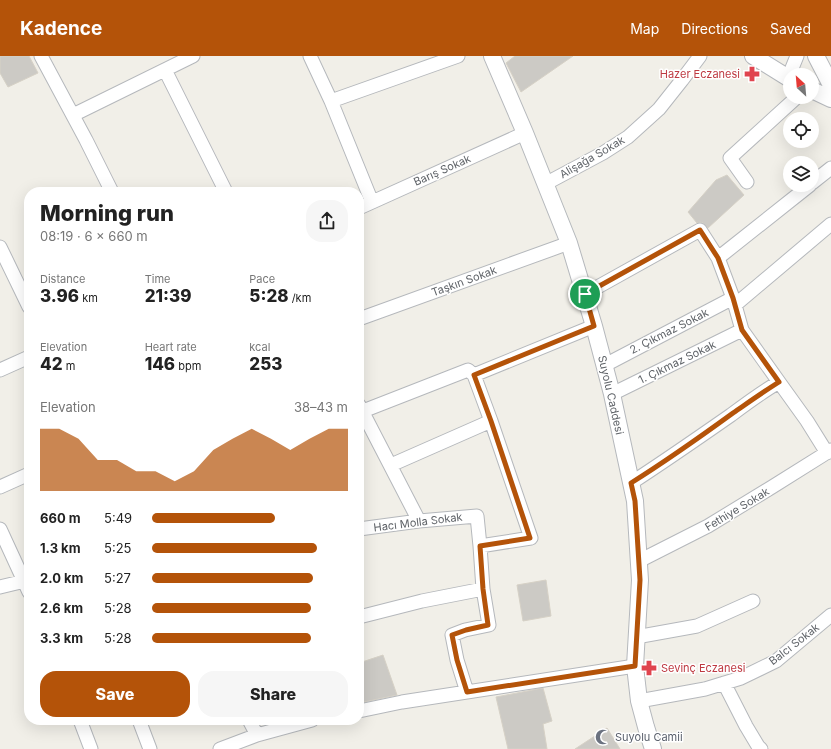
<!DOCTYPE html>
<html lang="en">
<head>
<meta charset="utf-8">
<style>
	:root { --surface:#fff; --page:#f6f6f6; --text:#222; --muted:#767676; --accent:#b45309 }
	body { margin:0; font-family:Inter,sans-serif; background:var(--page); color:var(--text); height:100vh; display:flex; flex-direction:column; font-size:15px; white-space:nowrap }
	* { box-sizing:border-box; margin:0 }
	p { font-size:13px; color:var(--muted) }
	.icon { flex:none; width:22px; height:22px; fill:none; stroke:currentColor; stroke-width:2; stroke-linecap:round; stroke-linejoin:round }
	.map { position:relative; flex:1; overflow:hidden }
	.sheet { position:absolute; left:24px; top:131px; width:340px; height:538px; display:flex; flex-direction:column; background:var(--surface); border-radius:16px; box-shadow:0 4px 16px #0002 }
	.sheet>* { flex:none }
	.needle { width:26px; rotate:334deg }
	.fabs { position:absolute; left:783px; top:12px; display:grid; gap:8px }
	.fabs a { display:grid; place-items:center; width:36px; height:36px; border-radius:50%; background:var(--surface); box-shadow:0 4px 16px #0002; font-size:20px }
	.pin { position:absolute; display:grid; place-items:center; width:34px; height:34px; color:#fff; margin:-17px; border:2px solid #fff; border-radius:50%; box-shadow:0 1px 4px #0007 }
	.round { display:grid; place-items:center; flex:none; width:42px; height:42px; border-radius:16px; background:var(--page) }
	.headline { display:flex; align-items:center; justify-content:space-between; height:68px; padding:0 16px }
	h1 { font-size:22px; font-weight:800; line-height:30px }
	.figures { display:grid; grid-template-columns:repeat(3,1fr); gap:6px; height:68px; padding:4px 16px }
	.figures div { display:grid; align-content:center }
	.figures b { font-size:17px; font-weight:800 }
	.figures small { font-size:11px; font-weight:400 }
	.figures p { font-size:11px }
	.chart { height:112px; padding:8px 16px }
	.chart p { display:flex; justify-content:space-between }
	.chart svg { width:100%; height:72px; margin-top:4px; fill:var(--accent); opacity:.7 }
	.primary-button { display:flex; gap:8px; margin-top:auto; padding:8px 16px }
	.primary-button a { flex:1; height:46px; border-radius:16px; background:var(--accent); color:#fff; font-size:16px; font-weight:800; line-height:46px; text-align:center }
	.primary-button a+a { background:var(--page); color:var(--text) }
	ul { padding:0 16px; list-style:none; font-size:13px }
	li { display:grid; grid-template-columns:64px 48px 1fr; align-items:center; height:30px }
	li i { height:10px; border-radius:5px; background:var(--accent) }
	header { display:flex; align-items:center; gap:24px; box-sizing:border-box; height:56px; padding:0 20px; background:var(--accent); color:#fff }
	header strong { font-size:19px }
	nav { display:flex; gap:22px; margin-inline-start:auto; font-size:14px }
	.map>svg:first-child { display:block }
</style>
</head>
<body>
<header>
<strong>Kadence</strong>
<nav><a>Map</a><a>Directions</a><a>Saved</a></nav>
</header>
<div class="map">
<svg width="831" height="693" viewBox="0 0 831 693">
	<rect width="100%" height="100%" fill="#f1efe8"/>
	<path fill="#cccac5" stroke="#d6d1c6" d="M0,0h29l9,17 -30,14 -8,-14z
		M515,0h58l-52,36 -15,-29z
		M727,119l17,20 -36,33 -5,-5 -3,-1 -3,1 -9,-11 28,-32z
		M546,524l5,36 -28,5 -6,-36z
		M383,599l14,40 -38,8v-40z
		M543,632l9,33 -9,3 4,25h-39l-12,-52z
		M607,672l13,21h-45z"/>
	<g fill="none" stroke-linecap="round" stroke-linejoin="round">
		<defs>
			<path id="minor" d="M41,0l45,84 26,52
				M310,0l21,45 41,101
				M165,14l61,122
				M788,22l9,-22
				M331,45l127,-45
				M73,59l120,-59
				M747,126l-17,-24 67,-61
				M812,127l19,-15
				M545,128l58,-31 25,-16 31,-28 23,-29 18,-24
				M359,152l166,-75
				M0,191l29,60
				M718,202l15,40 9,32 37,52
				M585,238l115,-64 18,28 92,-73
				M735,249l96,-81
				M359,263l210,-76
				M605,309l128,-67
				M0,314l29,-13
				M474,319l120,-49
				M612,338l130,-64
				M359,349l60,116
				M363,355l105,-41 6,5 17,46 40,117 -51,8
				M391,409l100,-44
				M631,427c34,-22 67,-45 100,-68 16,-12 31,-23 48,-33l28,39 20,32
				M0,431l29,-13
				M0,473l29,63
				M359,473l60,-8 58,-5 3,30 3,43 6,36 -24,5 -13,5 5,25 10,32
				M639,505l69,-35 64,-39 59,-37
				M0,531l29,-7
				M359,561l63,-16 61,-12
				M636,581l61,-11 56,-25
				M724,627l22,43 12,20 3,3
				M639,645l66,-12 36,-11 35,-17 55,-46
				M359,655l43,-9 233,-36
				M80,664l11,29
				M139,664l11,29
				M249,664l8,15
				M220,693l37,-14 55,-15"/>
			<path id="tertiary" d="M492,0l33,77 44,110 25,83 18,68 23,107 5,79 -5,86 4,35 7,26 7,22
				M753,0l37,23
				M816,0l15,29
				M812,34l19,9"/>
		</defs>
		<use href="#minor" stroke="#b5b8bc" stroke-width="15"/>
		<use href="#tertiary" stroke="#b5b8bc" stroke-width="18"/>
		<use href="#minor" stroke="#fff" stroke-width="13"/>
		<use href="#tertiary" stroke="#fff" stroke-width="16"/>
	</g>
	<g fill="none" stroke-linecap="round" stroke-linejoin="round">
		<defs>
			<path id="route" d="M700,174l18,28 15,40 9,32 37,52c-16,10 -30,20 -46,31 -33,24 -67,48 -102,70l4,18 5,79 -5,86 -168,26 -10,-32 -5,-25 14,-5 22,-5 -5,-36 -3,-43 50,-8 -39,-117 -17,-46 120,-49 -9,-32z"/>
		</defs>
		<use href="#route" stroke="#fff" stroke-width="8"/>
		<use href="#route" stroke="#b45309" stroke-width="5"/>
	</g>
	<defs>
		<symbol id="pharmacy-bare" viewBox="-9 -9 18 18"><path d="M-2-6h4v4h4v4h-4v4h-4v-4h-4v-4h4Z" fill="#e0444e" stroke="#fff" stroke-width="2.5" paint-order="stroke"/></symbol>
		<symbol id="mosque-bare" viewBox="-9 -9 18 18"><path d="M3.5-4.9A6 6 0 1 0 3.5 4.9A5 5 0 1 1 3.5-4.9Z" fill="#6b7280" stroke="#fff" stroke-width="2.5" paint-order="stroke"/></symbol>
	</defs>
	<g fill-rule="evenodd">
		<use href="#pharmacy-bare" x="741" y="7" width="22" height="22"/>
		<use href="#pharmacy-bare" x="638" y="601" width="22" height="22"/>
		<use href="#mosque-bare" x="592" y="670" width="22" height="22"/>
	</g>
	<g text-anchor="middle" stroke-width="3" stroke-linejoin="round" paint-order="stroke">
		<g font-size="11" fill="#be3a42" stroke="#fff" text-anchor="end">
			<text x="740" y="22">Hazer Eczanesi</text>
			<text x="661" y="616" text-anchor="start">Sevinç Eczanesi</text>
		</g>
		<g font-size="11" fill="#5f6368" stroke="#fff">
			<text transform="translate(592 101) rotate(-30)" y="4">Alişağa Sokak</text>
			<text transform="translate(442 114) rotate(-24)" y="4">Barış Sokak</text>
			<text transform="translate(464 225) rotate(-20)" y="4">Taşkın Sokak</text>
			<text transform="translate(669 275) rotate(-27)" y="4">2. Çıkmaz Sokak</text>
			<text transform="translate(677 306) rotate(-26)" y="4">1. Çıkmaz Sokak</text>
			<text transform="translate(611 339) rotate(77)" y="4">Suyolu Caddesi</text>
			<text transform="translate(737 453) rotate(-31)" y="4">Fethiye Sokak</text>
			<text transform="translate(418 466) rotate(-7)" y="4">Hacı Molla Sokak</text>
			<text transform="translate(794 588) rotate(-38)" y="4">Balcı Sokak</text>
		</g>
		<g font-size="11" fill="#5b616d" stroke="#fff" text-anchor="start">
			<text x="615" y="685">Suyolu Camii</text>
		</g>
	</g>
</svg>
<div class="fabs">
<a><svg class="needle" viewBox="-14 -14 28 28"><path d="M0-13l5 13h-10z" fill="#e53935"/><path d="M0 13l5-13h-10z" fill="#767676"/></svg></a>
<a><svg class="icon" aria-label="locate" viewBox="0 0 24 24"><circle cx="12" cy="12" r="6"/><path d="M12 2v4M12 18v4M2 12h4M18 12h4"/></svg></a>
<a><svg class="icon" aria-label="layers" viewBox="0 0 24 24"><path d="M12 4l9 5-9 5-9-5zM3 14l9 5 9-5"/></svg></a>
</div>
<div class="pin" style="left:585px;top:238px;background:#1e9e55"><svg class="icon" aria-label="arrive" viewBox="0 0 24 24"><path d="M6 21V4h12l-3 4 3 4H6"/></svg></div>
<section class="sheet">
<div class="headline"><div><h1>Morning run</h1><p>08:19 · 6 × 660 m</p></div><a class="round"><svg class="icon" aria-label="share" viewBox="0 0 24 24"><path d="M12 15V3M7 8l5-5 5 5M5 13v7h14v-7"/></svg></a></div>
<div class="figures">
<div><p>Distance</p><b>3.96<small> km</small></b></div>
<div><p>Time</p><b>21:39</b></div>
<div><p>Pace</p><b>5:28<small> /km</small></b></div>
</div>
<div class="figures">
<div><p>Elevation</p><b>42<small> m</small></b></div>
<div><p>Heart rate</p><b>146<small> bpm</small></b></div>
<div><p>kcal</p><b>253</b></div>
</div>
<div class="chart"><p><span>Elevation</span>38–43 m</p>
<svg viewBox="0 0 160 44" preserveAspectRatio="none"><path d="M0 44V6L10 6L20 12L30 25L40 25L50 32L60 32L70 38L80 32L90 19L100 12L110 6L120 12L130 19L140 12L150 6L160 6V44z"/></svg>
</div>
<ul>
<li><b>660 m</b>5:49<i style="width:63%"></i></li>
<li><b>1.3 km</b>5:25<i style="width:84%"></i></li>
<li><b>2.0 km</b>5:27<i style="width:82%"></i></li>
<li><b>2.6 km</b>5:28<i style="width:81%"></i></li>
<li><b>3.3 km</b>5:28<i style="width:81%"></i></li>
</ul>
<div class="primary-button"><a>Save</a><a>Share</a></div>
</section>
</div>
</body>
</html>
